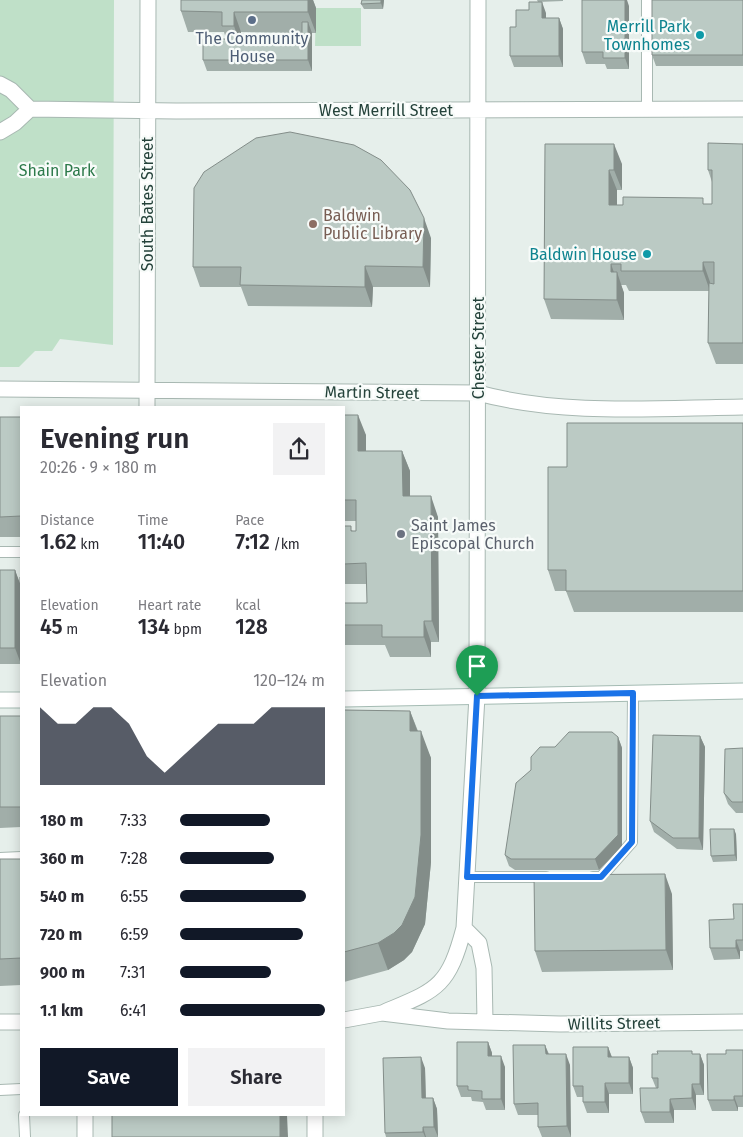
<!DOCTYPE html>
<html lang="en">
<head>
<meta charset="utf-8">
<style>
	:root { --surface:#fff; --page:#f2f2f3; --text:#2b2b33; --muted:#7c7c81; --accent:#111827 }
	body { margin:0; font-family:"Fira Sans",sans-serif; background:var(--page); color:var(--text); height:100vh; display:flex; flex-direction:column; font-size:19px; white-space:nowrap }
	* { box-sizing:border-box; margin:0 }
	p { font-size:16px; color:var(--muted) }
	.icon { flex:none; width:28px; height:28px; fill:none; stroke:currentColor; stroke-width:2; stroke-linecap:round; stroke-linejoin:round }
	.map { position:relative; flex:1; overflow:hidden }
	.details { position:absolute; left:20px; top:406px; width:325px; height:710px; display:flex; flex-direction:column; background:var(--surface); border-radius:0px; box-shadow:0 2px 12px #0003 }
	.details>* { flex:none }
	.pin { position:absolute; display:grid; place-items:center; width:42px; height:42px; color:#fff; margin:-51px -21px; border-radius:50% 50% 50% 0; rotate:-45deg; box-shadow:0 0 5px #0007 }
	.pin .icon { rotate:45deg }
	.round { display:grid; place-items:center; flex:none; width:52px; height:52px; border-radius:0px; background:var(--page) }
	.headline { display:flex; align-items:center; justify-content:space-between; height:85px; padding:0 20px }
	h1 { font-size:28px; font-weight:600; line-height:38px }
	.figures { display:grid; grid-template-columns:repeat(3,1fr); gap:8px; height:85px; padding:5px 20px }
	.figures div { display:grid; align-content:center }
	.figures b { font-size:21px; font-weight:600 }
	.figures small { font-size:14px; font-weight:400 }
	.figures p { font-size:14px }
	.chart { height:140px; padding:10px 20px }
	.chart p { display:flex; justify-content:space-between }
	.chart svg { width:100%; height:90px; margin-top:5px; fill:var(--accent); opacity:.7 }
	.cta { display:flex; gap:10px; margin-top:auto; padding:10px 20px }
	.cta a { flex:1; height:58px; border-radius:0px; background:var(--accent); color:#fff; font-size:20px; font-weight:600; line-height:58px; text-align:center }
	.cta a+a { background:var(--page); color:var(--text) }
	ul { padding:0 20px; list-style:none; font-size:16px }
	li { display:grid; grid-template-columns:80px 60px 1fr; align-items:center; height:38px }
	li i { height:12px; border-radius:6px; background:var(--accent) }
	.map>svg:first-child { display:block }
</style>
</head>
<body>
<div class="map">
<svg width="743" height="1137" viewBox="0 0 743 1137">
	<rect width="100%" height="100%" fill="#e6efeb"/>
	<path fill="#bfe0c8" d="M0,0h114l-1,345 -53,-6 -8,12h-17l-16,16h-19z
		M316,8h45v38h-46z"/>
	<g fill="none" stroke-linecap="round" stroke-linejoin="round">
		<defs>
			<path id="lane" d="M647,0v109
				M0,552h21
				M0,858l21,-1
				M467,877h79
				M593,877h8l31,-35 1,-149
				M0,1090l21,-1
				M24,1115l1,22"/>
			<path id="street" d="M0,84l11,6 19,19 146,2 567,-2
				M0,132l15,-9 15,-14
				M0,389l478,4c85,23 177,15 265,14
				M147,408l1,-408
				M464,928l15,15 5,25 1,53
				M382,1013c54,-23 66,-24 82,-85l13,-232 1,-696
				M344,1020l38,-7 66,8 112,3 183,-2
				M0,1022h21
				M85,1115v22
				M315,1137v-22"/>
			<path id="secondary" d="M344,699l399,-8
				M0,700h21"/>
		</defs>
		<use href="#lane" stroke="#a8b8b2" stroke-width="12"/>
		<use href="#street" stroke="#a8b8b2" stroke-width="17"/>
		<use href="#secondary" stroke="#a4bbb3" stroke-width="17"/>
		<use href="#lane" stroke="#fff" stroke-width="10"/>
		<use href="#street" stroke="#fff" stroke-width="15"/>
		<use href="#secondary" stroke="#fff" stroke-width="15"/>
	</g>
	<path fill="#a1aea9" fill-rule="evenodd" d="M181,0h132l3,8v25h-4v38h-105l-4,-11 23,-21 -2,-7h-36l-7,-21zM241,32l61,1v6h-61z
		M362,0h22l-1,9h-19l-3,-5z
		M537,0h26v1l-25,1z
		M743,0v66h-87l-4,-11z
		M629,6v63h-22l-2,-5h-19l-4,-12z
		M546,13v5h13l4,11v38h-49l-4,-11 6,-29z
		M545,144l77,20v26h-5v15l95,-1v-22l-4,-12 35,-26v220h-27l-8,-21 1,-52h-80l-3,-6h-5l3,8v27l-73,-1 -7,-20z
		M431,238l-1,49h-57l-1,20 -124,-1 -7,-19h-41l-7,-20z
		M344,415l22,20v16h36l8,20v25l28,21 1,125h-8v15h-41l-5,-12h-41v-42h23v-19h-23v-58l9,5h3v-10h-12z
		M0,417h21v120h-21z
		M743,423v189h-169l-8,-21h-11l-7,-21 19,-103z
		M0,570h15l5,15 1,-8v87h-21z
		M344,710l66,1 8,20 13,27v104l-6,62 -13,28 -8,8 -16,10 -44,12z
		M0,716h21v111l-21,1z
		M700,736l5,11 -2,103 -26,-1 -23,-17 -4,-11z
		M618,737l4,11v98l-23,24h-84l-6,-4 -4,-11 26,-85 24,-23z
		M743,748v65h-7l-8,-9 -4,-11z
		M736,834l1,27 -24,1 -2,-6z
		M0,859h21v126l-21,1z
		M672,894l1,76 -131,2 -7,-21z
		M743,904v47h-3v8l-26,1 -4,-12 24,-29z
		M488,1042l4,11v3l13,11v43h-19l-3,-8 -11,-1 -1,-4h-10l-4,-11z
		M545,1045l4,9 21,11 1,72h-29l-4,-10v-12h-20l-4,-11z
		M608,1047l4,10h17l4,11v26h-24v19h-22l-4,-11v-5h-6l-4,-11z
		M743,1050v57h-5v4h-26l-4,-11 18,-46z
		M693,1054h7l4,11v30h-8v15h-22v13h-29l-4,-11 15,-24 -4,-10z
		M425,1068l1,30h7l4,11 1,28h-52l-1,-4z"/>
	<path fill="#838d89" d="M308,0h5l3,8v25l-8,-21z
		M381,0h3l-1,9 -2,-6z
		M625,0h2l2,6v63l-4,-11z
		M542,2l4,11v16l-4,-11z
		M234,12l7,20v14l-7,-20z
		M559,18l4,11v38l-4,-11z
		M308,22l4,11v38l-4,-11z
		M614,144l8,20v26l-8,-20z
		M609,170l8,20v35l-8,-20z
		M424,218l7,20 -1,49 -7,-20z
		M703,262l7,20v9l-7,-20z
		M611,264l6,17v-9l7,21v27l-7,-20 -6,-28z
		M365,266l8,21 -1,20 -7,-20z
		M358,415l8,20v36l-8,-20z
		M402,451l8,20v46l-7,-21z
		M431,496l7,21 1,125 -7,-21z
		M15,570l6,16v78l-6,-16z
		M424,621l7,21v15l-7,-20z
		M410,711l10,27 -10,-7z
		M421,731l10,27v104l-6,62 -13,28 -8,8 -16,10 -10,-27z
		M700,736l5,11 -2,103 -4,-12z
		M618,737l4,11v98l-23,24 -4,-11z
		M734,829l2,5 1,27 -2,-6z
		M665,874l7,20 1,76 -7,-20z
		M736,940l4,11v8l-4,-11z
		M488,1042l4,11v14l-4,-11z
		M545,1045l4,11 -3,-2z
		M608,1047l4,11 -4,-1z
		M566,1054l4,11 1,72 -4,-11z
		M700,1054l4,11v30l-4,-11z
		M501,1056l4,11v43l-4,-11z
		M421,1057l4,11 1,41 -4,-11z
		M629,1057l4,11v26l-4,-11z
		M605,1083l4,11v19l-4,-11z
		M692,1084l4,11v15l-4,-12z
		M734,1096l4,11v4l-4,-11z
		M433,1098l4,11 1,28 -4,-10z
		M670,1099l4,11v13l-4,-11z
		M280,1115h7l1,22h-8z
		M423,1127l3,10h-1l-2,-5z"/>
	<path fill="#bbcac4" stroke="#838d89" d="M181,0h127v12h-74v14h-12v-14l-41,-1z
		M362,0h19v3l-20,1z
		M582,0h43v58h-22v-6h-21z
		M652,0h91v55h-91z
		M529,2h13v16h17v38h-49v-29h6v-17h13z
		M302,22h6v38h-105v-21h25v-4h7v4h67z
		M290,132l64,13 27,15 29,30 14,28 -1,49 -58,-1v21l-125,-2 1,-18h-48l1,-79 10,-16 52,-34z
		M708,143l35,1v199h-35l1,-60 5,1v-22h-11v9h-82v-7h-10v8h6v28l-73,-1 1,-155h69v26h-5v35h14v-8l80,1v6h9v-34h-4z
		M344,415h14v36h44l1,45h28l1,125h-8v16h-42v-12h-38v-22h23l-1,-40 -22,1v-38h7v5h5v-31h-12z
		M0,417h21v99l-21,1z
		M567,423h176v168h-177v-21h-18v-103h19z
		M0,570h15v78h-15z
		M20,577h1v71h-1z
		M344,710l66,1v20h11v104l-6,62 -13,28 -8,8 -16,10 -34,9z
		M0,716h21v91h-21z
		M569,732h43l6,5v98l-23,24h-84l-6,-4 11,-72 15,-13v-13l9,-10h15z
		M653,735l47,1 -1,102h-26l-23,-17z
		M743,748v54h-11l-8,-9 1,-44z
		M710,829h24l1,26 -24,1z
		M0,859h21v99l-21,1z
		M665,874l1,76 -131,1 -1,-76z
		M733,904h10v36h-7v8h-26l-1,-28 25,-1z
		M457,1042h31v14h13v43h-19v-8l-14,-1v-4h-11z
		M513,1045h32l1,9h20l1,72 -29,1v-24l-24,1z
		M573,1047h35v10h21v26h-24v19h-22v-16h-10z
		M726,1050h17v46h-9v4h-26l-1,-46h19z
		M657,1051h35v3h8v30h-8v14l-22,1v13h-29l-1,-24h18v-10h-6v-24h6z
		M421,1057l1,41h11l1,29h-11v5l-38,1 -2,-75z
		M112,1115h168v22h-168z"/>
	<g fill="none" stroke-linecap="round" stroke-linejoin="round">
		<defs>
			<path id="route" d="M633,693l-1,149 -31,35h-134l10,-181z"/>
		</defs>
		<use href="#route" stroke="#fff" stroke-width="10"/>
		<use href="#route" stroke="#1a73e8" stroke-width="6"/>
	</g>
	<circle fill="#5c6f8a" stroke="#f7fbf9" stroke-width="2" cx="252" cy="20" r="5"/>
	<g fill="#0f9aa8" stroke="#f7fbf9" stroke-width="2">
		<circle cx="700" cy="35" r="5"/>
		<circle cx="647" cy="254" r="5"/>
	</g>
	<circle fill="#8d6e63" stroke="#f7fbf9" stroke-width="2" cx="313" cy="224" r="5"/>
	<circle fill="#6b7280" stroke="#f7fbf9" stroke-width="2" cx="401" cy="534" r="5"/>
	<g text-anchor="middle" stroke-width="4.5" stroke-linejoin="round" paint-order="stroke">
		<g font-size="16" fill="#0d838f" stroke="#f7fbf9" text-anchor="end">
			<text x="690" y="32">Merrill Park<tspan x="690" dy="18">Townhomes</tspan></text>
			<text x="637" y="260">Baldwin House</text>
		</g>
		<g font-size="16" fill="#4e5e75" stroke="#f7fbf9">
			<text x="252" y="44">The Community<tspan x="252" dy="18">House</tspan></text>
		</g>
		<g font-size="16" fill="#24423a" stroke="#f7fbf9">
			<text x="386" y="116">West Merrill Street</text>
			<text transform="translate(147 204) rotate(-90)" y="6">South Bates Street</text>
			<text transform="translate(478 348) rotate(-90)" y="6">Chester Street</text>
			<text transform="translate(372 392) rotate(1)" y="6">Martin Street</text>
			<text transform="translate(614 1023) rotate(-1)" y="6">Willits Street</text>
		</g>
		<g font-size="16" fill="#2d7a4b" stroke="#f7fbf9">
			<text x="57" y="176">Shain Park</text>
		</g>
		<g font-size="16" fill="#785e54" stroke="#f7fbf9" text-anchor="start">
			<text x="323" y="221">Baldwin<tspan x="323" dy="18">Public Library</tspan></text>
		</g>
		<g font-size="16" fill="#5b616d" stroke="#f7fbf9" text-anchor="start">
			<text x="411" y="531">Saint James<tspan x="411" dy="18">Episcopal Church</tspan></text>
		</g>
	</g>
</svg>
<div class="pin" style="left:477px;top:696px;background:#1e9e55"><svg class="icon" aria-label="arrive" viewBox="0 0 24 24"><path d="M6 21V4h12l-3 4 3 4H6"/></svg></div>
<section class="details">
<div class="headline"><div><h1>Evening run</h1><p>20:26 · 9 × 180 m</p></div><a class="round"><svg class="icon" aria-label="share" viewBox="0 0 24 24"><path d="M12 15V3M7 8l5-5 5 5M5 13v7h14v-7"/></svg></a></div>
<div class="figures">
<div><p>Distance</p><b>1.62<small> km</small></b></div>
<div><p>Time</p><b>11:40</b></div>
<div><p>Pace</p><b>7:12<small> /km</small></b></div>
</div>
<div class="figures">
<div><p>Elevation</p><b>45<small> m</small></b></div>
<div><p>Heart rate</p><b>134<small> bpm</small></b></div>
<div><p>kcal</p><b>128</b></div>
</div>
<div class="chart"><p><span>Elevation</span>120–124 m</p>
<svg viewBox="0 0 160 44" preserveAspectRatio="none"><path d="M0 44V6L10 14L20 14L30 6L40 6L50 14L60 30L70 38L80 30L90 22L100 14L110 14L120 14L130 6L140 6L150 6L160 6V44z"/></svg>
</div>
<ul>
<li><b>180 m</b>7:33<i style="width:62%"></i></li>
<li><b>360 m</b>7:28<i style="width:65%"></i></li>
<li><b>540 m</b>6:55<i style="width:87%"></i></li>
<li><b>720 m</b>6:59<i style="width:85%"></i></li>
<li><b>900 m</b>7:31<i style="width:63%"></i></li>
<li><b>1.1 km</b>6:41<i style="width:100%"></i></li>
</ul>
<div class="cta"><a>Save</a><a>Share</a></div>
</section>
</div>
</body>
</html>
